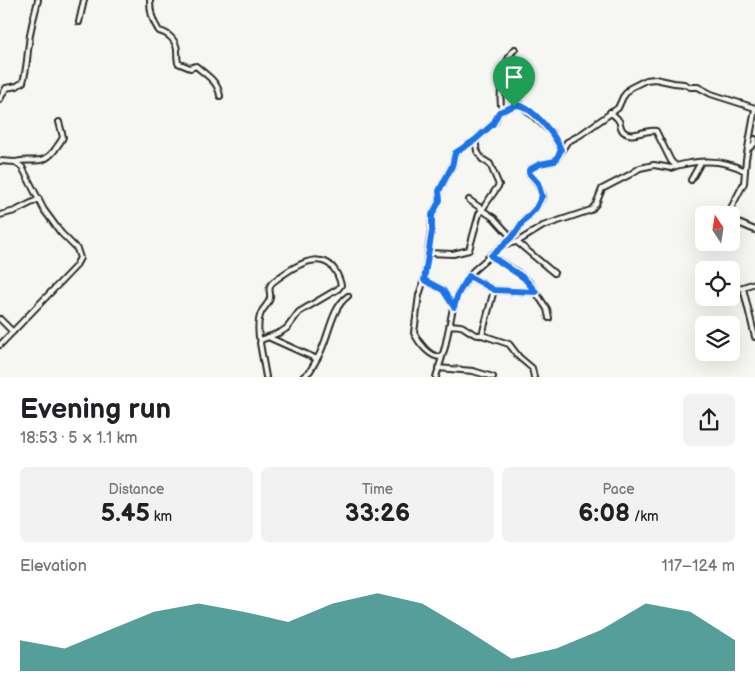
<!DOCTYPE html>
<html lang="en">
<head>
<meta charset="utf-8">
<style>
	:root { --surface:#fff; --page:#f2f2f2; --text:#202124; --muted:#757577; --accent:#0f766e }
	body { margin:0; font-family:"Balsamiq Sans",sans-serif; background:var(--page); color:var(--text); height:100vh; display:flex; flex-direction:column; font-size:19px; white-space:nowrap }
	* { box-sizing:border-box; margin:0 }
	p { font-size:16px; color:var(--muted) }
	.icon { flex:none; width:28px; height:28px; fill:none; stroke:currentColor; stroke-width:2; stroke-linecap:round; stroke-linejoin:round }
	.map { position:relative; height:377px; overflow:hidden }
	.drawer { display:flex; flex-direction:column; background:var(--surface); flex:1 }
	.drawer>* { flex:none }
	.needle { width:32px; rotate:348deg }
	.buttons { position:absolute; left:695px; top:206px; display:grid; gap:10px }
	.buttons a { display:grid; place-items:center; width:45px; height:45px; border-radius:8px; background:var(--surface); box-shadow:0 5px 20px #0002; font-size:25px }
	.pin { position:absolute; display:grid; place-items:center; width:42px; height:42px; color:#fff; margin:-51px -21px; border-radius:50% 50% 50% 0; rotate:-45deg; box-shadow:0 0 5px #0007 }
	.pin .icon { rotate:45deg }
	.round { display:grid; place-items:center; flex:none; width:52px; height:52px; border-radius:8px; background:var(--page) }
	.head { display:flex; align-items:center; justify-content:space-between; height:85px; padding:0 20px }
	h1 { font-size:28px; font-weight:600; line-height:38px }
	.figures { display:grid; grid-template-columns:repeat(3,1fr); gap:8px; height:85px; padding:5px 20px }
	.figures div { display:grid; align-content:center; border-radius:8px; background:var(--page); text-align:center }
	.figures b { font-size:25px; font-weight:600 }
	.figures small { font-size:14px; font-weight:400 }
	.figures p { font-size:14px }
	.chart { height:140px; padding:10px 20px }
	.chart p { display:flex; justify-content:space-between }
	.chart svg { width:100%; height:90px; margin-top:5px; fill:var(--accent); opacity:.7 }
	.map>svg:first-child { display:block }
</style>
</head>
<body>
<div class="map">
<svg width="755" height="377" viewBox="0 0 755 377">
	<rect width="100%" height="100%" fill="#f6f6f2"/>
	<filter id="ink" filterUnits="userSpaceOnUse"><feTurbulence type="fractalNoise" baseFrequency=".02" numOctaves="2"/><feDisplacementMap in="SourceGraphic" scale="10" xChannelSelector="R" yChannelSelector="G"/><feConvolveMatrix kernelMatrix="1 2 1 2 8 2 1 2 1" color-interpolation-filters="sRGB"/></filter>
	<g filter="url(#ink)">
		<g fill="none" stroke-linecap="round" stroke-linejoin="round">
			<defs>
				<path id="minor" d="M150,0c0,12 2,20 9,31 9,2 17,9 18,19 0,5 0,8 1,13l12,5 6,-2c11,10 22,15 24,30
					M79,22l5,-22
					M0,99l6,-11 11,-2 6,-4c4,-13 4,-26 6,-39 1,-15 6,-29 9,-43
					M502,111c-4,-15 1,-51 13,-62
					M610,112c3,3 7,5 9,9 2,4 1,8 5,11 9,7 21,-3 32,-1l15,30 5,5c22,-6 48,-7 69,5l-1,12 -14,27 1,5
					M748,149l6,-5 1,-5
					M0,161l15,1 7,5 22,43 17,23 16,16 3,9 -5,9 -75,78
					M15,162c17,-5 26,5 39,-11 3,-5 7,-9 9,-14l-4,-15
					M745,171l1,-12 9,-50
					M691,180l10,-18
					M469,200l13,9
					M482,210l12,8 17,19
					M0,215l15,-4 24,-12
					M731,217l5,5 19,8
					M517,242l37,31
					M505,244l12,-2 26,-16 48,-16 5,-6 6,-15 27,-14 11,-7 14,-3 17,3 5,-2
					M428,253l25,1 16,-4 10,-36 20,-29 -9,-21 -8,-5 -5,-8 -2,-11 20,-18 4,-10 18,-7h4l31,28 9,17
					M491,256l26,16 12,10 18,27 2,9
					M469,276l25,14 42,2
					M424,280l-5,15 -5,38c5,10 16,25 28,24
					M743,288l12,49
					M731,291l24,-8
					M454,307l-11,-17 -19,-10 7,-49 1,-16 8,-15 -1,-9 13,-25 3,-13 20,-13
					M0,319l13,13
					M450,325c4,1 10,0 13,2 7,4 11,9 19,8l12,-45
					M482,335l27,9 10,13 13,11 2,9
					M268,337l49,22c12,-19 13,-50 31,-63
					M261,340l20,-8 6,-4 12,-16 39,-23 3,-4c-9,-36 -35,-26 -57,-11 -4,3 -9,6 -12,9 -5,5 -1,9 -2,15 -1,5 -5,8 -8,13 -4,7 -4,18 -3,26l2,3 -1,3 6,34
					M438,368l35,3 20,6
					M303,377l7,-6 7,-12
					M436,377l9,-30 9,-44 4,-9 15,-23 41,-36 8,-12 14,-15 7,-12 -6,-13 -8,-10 1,-4 10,-5 15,-3 12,-19 13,-7 38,-27 5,-11 7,-9 16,-8 9,-1 19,4 10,1 6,3h8l13,7 44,14"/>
			</defs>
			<use href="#minor" stroke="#2b2b2b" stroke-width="8"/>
			<use href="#minor" stroke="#f6f6f2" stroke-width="4"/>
		</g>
	</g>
	<g fill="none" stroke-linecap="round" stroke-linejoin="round" filter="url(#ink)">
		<defs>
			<path id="route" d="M517,105c16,2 39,31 44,45l-6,11 -15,3 -11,6v3l9,10 4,13 -6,12 -14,15 -8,12 -23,21 33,22 12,14 -42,-2 -25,-14 -11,18 -4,13 -11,-17 -19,-10 8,-49v-16l8,-15 -1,-9 13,-25 3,-13 20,-13 18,-16 6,-12z"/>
		</defs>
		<use href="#route" stroke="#fff" stroke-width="10"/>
		<use href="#route" stroke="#1a73e8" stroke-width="6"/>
	</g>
</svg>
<div class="buttons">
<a><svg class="needle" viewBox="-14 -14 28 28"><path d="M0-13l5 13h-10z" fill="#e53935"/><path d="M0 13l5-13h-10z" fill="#757577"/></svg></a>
<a><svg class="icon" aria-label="locate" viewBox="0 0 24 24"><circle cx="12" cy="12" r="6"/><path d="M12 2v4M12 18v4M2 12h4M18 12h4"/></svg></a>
<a><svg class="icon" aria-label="layers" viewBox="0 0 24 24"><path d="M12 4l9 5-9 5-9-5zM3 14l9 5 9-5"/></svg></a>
</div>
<div class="pin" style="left:514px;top:107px;background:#1e9e55"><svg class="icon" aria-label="arrive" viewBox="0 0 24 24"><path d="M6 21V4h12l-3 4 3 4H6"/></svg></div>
</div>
<section class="drawer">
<div class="head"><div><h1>Evening run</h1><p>18:53 · 5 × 1.1 km</p></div><a class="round"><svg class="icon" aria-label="share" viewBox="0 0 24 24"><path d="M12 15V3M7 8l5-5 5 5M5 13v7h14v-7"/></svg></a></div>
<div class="figures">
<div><p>Distance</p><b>5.45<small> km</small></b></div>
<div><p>Time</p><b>33:26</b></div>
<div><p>Pace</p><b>6:08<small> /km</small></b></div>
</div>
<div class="chart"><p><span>Elevation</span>117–124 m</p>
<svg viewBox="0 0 160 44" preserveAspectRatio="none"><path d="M0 44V29L10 33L20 24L30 15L40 11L50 15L60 20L70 11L80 6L90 11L100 24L110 38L120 33L130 24L140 11L150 15L160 29V44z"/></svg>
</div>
</section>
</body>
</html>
